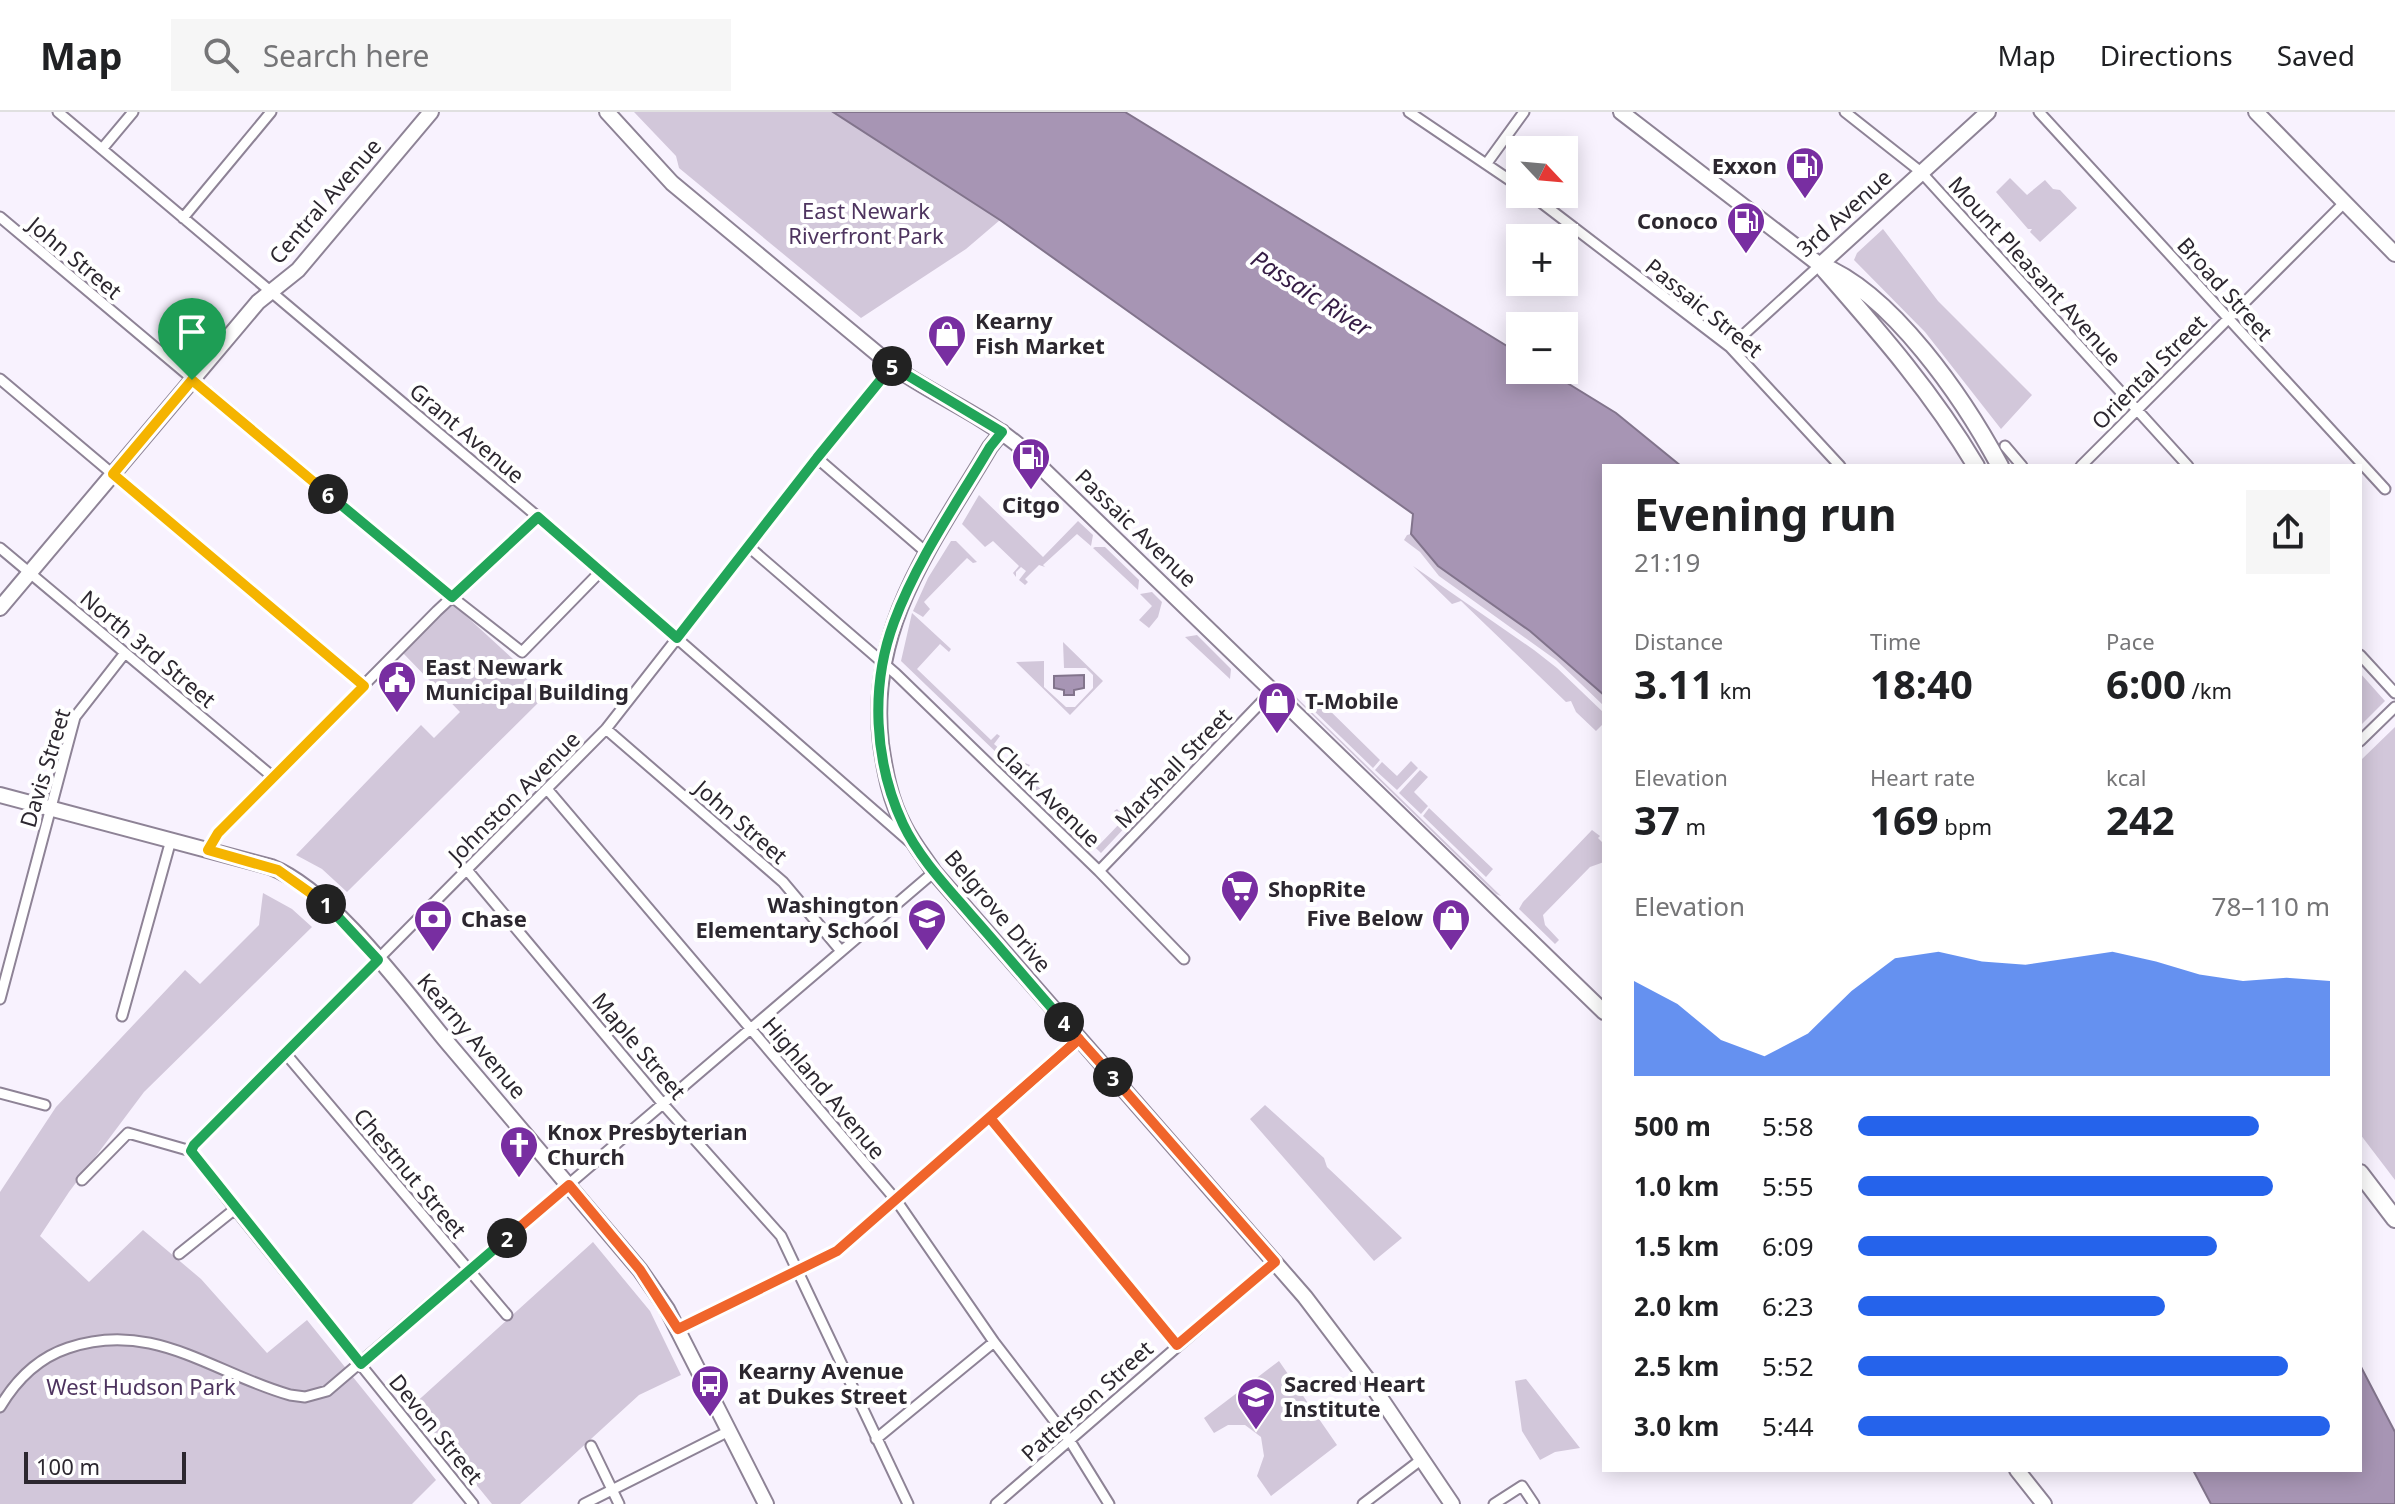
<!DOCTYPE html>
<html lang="en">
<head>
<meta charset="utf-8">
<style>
	:root { --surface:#fff; --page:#f6f6f6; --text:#202124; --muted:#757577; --line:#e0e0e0; --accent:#2563eb }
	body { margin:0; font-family:"Noto Sans",sans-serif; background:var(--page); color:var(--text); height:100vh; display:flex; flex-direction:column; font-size:30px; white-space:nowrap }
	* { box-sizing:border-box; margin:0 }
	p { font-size:26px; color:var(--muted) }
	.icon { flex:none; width:44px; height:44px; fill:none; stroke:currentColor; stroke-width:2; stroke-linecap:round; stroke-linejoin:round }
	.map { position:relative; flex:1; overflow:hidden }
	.details { position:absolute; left:1602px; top:352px; width:760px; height:1008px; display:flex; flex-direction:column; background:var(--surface); border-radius:0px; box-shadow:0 4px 20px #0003 }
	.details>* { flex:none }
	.needle { width:52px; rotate:116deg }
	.tools { position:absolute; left:1506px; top:24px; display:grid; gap:16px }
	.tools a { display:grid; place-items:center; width:72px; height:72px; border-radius:0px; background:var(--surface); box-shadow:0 4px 20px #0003; font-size:40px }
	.scale { position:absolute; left:24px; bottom:20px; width:162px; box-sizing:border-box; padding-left:8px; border:4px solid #2c272f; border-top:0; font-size:22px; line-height:28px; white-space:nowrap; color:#2c272f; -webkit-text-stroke:6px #fff; paint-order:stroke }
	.pin { position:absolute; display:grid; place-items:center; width:68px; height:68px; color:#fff; margin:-82px -34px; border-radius:50% 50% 50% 0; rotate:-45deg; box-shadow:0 0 8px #0007 }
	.pin .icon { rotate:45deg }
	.km { position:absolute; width:40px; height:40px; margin:-20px; border-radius:50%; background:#222; color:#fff; font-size:22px; line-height:40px; text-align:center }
	.round { display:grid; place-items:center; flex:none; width:84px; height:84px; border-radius:0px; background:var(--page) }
	.overview { display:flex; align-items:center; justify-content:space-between; height:136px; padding:0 32px }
	h1 { font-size:44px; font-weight:700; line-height:60px }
	.metrics { display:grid; grid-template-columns:repeat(3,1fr); gap:12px; height:136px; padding:8px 32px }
	.metrics div { display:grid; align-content:center }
	.metrics b { font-size:40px; font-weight:700 }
	.metrics small { font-size:22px; font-weight:400 }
	.metrics p { font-size:22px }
	.chart { height:224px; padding:16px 32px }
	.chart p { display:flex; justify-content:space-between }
	.chart svg { width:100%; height:144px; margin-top:8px; fill:var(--accent); opacity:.7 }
	ul { padding:0 32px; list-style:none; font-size:26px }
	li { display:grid; grid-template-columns:128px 96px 1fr; align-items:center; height:60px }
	li i { height:20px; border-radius:10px; background:var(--accent) }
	header { display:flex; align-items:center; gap:48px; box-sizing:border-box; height:112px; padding:0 40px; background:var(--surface); border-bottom:2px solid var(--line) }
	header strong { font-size:38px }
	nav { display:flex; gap:44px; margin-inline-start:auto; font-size:28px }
	.search { width:560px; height:72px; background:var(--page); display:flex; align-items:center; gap:20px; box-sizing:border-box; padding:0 28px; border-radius:0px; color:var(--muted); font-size:30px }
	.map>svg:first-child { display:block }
</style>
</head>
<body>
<header>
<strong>Map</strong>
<div class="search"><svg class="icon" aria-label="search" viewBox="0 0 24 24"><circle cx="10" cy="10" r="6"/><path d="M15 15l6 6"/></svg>Search here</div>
<nav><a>Map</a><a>Directions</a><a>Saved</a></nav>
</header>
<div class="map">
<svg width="2395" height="1392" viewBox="0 0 2395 1392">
	<rect width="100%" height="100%" fill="#f8f2fe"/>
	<path fill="#d2c7da" d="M634,0h199l167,108 -34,29 -105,69 -182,-150 -3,-12z
		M2010,66l17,17 18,-15 8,9 7,1 17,18 -37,34 -10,-10 2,-3h-4l-32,-37z
		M1883,117l55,72 94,94 -31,34 -76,-97 -71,-72 3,-7z
		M979,383l64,62 35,-36 15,14 -2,11 -14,-12 -34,31 2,2 -6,-2 -14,14 3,3 -3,3 -6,-5 7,-9 -5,-4 -5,5v5l-3,-4 6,-7 -26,-25 -8,6 -23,-23z
		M1411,422l27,32 92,65 74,64v11l-48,-46 -117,-84 -19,-24 -16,-12 3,-5z
		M951,429h5l21,21 -4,1 -6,-5 -6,6 -37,38 6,7 -7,8 -10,-6 15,-33z
		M1095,435h10l34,33 -1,10 -45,-42z
		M1413,454l121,84 23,18 47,45v10l-8,8 -20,-19 -5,-11 -5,1 -105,-101 -9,3z
		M1152,480l10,10 -4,15 -9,11 -10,-8 13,-14 -12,-12z
		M453,492l60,55 -19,19 17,-15 33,34 -197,195 -25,-23 -26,-14 125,-130 13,13 26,-26 -58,-60z
		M912,501l39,36 -2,3 -9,-8 -23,25 74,71 6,-6 3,2 -6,8 8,7 -2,3 10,10 3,-3 7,7 5,-5 5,2 -6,8 75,72 24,-25 -9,-9 3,-2 13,13 -29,31 -200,-192z
		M1197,523l34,34 -1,10 -45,-42z
		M1063,530l40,39 -33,34 -54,-53 28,-1v26l22,20h9l18,-19v-13l-7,-7h-22z
		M2360,561l25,28 -25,25z
		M1291,582h2l208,202 -5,-2z
		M1318,587l62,61 -7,8 -63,-61z
		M2395,615v453l-35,-46v-373z
		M1411,649l7,7 -21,22 -22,-20 7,-8 15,14z
		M1420,658l8,7 -14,15 14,14 -7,8 -22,-21z
		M1429,696l64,61 -7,8 -63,-61z
		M1592,718l8,6 -2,2 6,6v18l-14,5 -47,48 2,10 14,15 -4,4 -36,-35 4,-7z
		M263,781l29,16 20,18 -168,165 -75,100 -29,44 49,46 54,-52 58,49 66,74 40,-33 129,160 -24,24h-412v-312l56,-85 129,-137 15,14 59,-59z
		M1265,993l59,53 3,9 75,71 -28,23 -124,-142z
		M593,1130l57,69 31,64 -42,20 -119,109h-28l-80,-98z
		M1279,1249l58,84 -66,51 -14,-20 7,-20 -3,-19 -16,-12h-17l-14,8 -10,-15z
		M1526,1267l54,69 -25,4 -15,8 -18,-29 -7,-50z"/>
	<path fill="#a795b4" stroke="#82748c" stroke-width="2" d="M833,0h292l395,242v16h26l70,43 65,53h-77v229l-74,-64 -92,-65 -27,-32 2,-20 -413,-294z
		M1084,563v13l-10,2v5h-10v-5l-10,-2v-12z
		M2360,1253l35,67v72h-184l-18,-34h167z"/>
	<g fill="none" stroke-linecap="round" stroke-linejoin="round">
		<defs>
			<path id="street" d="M58,0l480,405 371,324
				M1409,0l111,75
				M1845,0l76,60 267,294
				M2039,0l346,377
				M102,37l31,-37
				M1487,51l37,-51
				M1530,82l200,153 110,119
				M0,105l452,380 70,55 78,-80
				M183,106l88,-106
				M1730,235l90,-82
				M0,267l364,307
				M2005,334l17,20
				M817,346l110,95
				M2081,354l264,-264
				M749,435l147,127 203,197 85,88
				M0,436l273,229
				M2360,543l35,38
				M606,617l177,153 58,69
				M2360,629l35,-34
				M547,677l349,411 98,142 76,99 39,63
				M208,738l10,-17 219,-222 101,-94
				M467,758l196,234 118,132 127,268
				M1099,759l174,-181
				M0,887l75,-282 50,-64
				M122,904l49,-176
				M286,942l221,261
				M0,981l45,12
				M990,1006l187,227
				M191,1039l3,-6 412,-416 285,-364
				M191,1039l44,58 238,295
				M82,1068l46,-47 63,18
				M179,1142l56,-45
				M678,1217l159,-78 242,-212
				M0,1295c16,-27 38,-49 68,-59 85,-29 144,25 222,47l15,2 22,-6 607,-519
				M876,1327l118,-97
				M591,1334l28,58
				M584,1392l145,-73
				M996,1392l279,-242
				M1363,1392l59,-45
				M1494,1392l28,-18 12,18"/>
			<path id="secondary" d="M607,0l65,71 219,182c41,29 87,48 126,79l587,568
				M2256,0l139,142
				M1820,153l168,-153
				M1002,320l-12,15c-56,95 -123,179 -109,297 4,28 9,56 23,82 8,16 20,31 30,46l371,425 66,87 81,120
				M0,496l258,-306 40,-32 133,-158
				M2017,1358l27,34"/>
			<path id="primary" d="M1621,0l199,153
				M0,683l271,72c61,24 134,124 176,175 65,76 129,152 193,228l27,39 99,195"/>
			<path id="highway" d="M1820,153c72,28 144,134 180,201
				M1824,157c56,64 108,123 152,197
				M2360,1061l35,46"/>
		</defs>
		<use href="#street" stroke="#8e8396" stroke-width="13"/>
		<use href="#secondary" stroke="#8e8396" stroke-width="18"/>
		<use href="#primary" stroke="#8e8396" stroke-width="18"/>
		<use href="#highway" stroke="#8e8396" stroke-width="20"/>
		<use href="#street" stroke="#fff" stroke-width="9"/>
		<use href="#secondary" stroke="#fff" stroke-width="14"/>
		<use href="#primary" stroke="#fff" stroke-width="14"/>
		<use href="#highway" stroke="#fff" stroke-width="16"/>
	</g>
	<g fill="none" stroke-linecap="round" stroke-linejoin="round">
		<defs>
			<path id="split-1" d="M192,268l-79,94 251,212 -146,147 -10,17 70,20 48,34"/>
			<path id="split-2" d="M326,792l52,56 -184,185 -3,6 170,213 146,-126"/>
			<path id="split-3" d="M507,1126l62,-53 71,85 38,59 159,-78 242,-212 34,38"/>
			<path id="split-4" d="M1064,910l15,17 -89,79 187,227 98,-83 -162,-185"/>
			<path id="split-5" d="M892,254l110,66 -12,15c-33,56 -73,113 -96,175 -24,64 -20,140 9,202 16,34 45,64 69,92 31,35 61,71 92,106"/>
			<path id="split-6" d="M328,382l124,103 86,-80 139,121 140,-180 75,-92"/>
			<path id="split-7" d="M192,268l136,114"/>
		</defs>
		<use href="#split-1" stroke="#fff" stroke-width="16"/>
		<use href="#split-2" stroke="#fff" stroke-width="16"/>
		<use href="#split-3" stroke="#fff" stroke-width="16"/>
		<use href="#split-4" stroke="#fff" stroke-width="16"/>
		<use href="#split-5" stroke="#fff" stroke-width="16"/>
		<use href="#split-6" stroke="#fff" stroke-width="16"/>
		<use href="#split-7" stroke="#fff" stroke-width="16"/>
		<use href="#split-1" stroke="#f5b400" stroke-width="10"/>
		<use href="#split-2" stroke="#22a559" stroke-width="10"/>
		<use href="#split-3" stroke="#f0652b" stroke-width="10"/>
		<use href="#split-4" stroke="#f0652b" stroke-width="10"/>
		<use href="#split-5" stroke="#22a559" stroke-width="10"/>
		<use href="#split-6" stroke="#22a559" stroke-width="10"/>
		<use href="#split-7" stroke="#f5b400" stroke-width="10"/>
	</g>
	<defs>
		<symbol id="fuel-pin" viewBox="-11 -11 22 30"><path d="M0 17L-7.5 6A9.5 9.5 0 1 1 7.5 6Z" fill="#782ea1" stroke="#fff"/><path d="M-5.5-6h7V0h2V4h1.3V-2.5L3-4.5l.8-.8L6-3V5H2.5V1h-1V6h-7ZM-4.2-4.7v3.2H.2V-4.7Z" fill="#fff"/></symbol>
		<symbol id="shop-pin" viewBox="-11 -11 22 30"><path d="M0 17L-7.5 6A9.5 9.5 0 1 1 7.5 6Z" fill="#782ea1" stroke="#fff"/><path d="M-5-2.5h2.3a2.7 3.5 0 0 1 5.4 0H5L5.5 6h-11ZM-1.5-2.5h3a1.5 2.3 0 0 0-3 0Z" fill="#fff"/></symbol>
		<symbol id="civic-pin" viewBox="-11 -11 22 30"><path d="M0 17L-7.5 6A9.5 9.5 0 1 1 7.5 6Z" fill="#782ea1" stroke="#fff"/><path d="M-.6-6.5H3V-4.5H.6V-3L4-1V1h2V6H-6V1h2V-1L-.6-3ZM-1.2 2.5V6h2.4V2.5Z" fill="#fff"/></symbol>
		<symbol id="supermarket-pin" viewBox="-11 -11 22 30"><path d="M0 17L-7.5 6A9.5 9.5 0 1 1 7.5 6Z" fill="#782ea1" stroke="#fff"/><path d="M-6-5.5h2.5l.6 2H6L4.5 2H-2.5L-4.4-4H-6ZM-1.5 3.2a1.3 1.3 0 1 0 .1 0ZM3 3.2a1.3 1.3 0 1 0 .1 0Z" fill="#fff"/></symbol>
		<symbol id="school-pin" viewBox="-11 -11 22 30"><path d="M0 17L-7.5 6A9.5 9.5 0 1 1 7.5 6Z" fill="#782ea1" stroke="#fff"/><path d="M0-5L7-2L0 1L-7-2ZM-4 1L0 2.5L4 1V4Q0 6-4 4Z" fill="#fff"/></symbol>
		<symbol id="bank-pin" viewBox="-11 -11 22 30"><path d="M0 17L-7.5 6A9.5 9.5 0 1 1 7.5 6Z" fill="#782ea1" stroke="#fff"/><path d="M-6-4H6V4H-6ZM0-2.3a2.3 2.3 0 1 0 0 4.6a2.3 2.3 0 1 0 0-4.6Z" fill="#fff"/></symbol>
		<symbol id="church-pin" viewBox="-11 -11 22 30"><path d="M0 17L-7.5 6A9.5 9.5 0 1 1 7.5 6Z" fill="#782ea1" stroke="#fff"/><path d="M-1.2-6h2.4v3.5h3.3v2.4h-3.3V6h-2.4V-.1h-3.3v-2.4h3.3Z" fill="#fff"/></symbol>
		<symbol id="bus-pin" viewBox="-11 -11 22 30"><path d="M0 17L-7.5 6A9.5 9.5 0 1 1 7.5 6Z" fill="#782ea1" stroke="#fff"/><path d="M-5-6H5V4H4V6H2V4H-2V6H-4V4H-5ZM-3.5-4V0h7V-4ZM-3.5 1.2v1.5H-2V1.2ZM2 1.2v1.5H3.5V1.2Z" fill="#fff"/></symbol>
	</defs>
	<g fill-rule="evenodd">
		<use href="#fuel-pin" x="1783" y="32" width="44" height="60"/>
		<use href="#fuel-pin" x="1724" y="87" width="44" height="60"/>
		<use href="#shop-pin" x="925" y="200" width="44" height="60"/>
		<use href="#fuel-pin" x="1009" y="323" width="44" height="60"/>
		<use href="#civic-pin" x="375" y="546" width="44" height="60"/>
		<use href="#shop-pin" x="1255" y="567" width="44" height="60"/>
		<use href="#supermarket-pin" x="1218" y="755" width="44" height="60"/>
		<use href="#school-pin" x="905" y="784" width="44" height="60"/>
		<use href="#shop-pin" x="1429" y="784" width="44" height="60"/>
		<use href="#bank-pin" x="411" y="785" width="44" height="60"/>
		<use href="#church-pin" x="497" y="1011" width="44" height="60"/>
		<use href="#bus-pin" x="688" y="1250" width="44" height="60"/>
		<use href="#school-pin" x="1234" y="1263" width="44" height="60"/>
	</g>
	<g text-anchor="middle" stroke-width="8" stroke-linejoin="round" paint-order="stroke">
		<g font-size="22" font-weight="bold" fill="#2c272f" stroke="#fff" text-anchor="start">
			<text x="1777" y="62" text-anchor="end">Exxon</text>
			<text x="1718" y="117" text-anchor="end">Conoco</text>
			<text x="975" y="217">Kearny<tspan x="975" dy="25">Fish Market</tspan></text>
			<text x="1031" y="401" text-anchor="middle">Citgo</text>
			<text x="425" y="563">East Newark<tspan x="425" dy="25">Municipal Building</tspan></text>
			<text x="1305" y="597">T-Mobile</text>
			<text x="1268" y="785">ShopRite</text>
			<text x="899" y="801" text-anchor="end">Washington<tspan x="899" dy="25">Elementary School</tspan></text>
			<text x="1423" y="814" text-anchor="end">Five Below</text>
			<text x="461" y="815">Chase</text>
			<text x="547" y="1028">Knox Presbyterian<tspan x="547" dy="25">Church</tspan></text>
			<text x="738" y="1267">Kearny Avenue<tspan x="738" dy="25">at Dukes Street</tspan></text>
			<text x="1284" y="1280">Sacred Heart<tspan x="1284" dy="25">Institute</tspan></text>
		</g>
		<g font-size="22" fill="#2c272f" stroke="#fff">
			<text transform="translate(325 89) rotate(-49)" y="8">Central Avenue</text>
			<text transform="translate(1844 101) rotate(-42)" y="8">3rd Avenue</text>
			<text transform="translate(75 146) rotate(40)" y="8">John Street</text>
			<text transform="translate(2035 159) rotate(48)" y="8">Mount Pleasant Avenue</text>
			<text transform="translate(2225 177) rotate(48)" y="8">Broad Street</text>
			<text transform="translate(1704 196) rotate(39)" y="8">Passaic Street</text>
			<text transform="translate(2149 260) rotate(-45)" y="8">Oriental Street</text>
			<text transform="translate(467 321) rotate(40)" y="8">Grant Avenue</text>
			<text transform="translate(1136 416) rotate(44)" y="8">Passaic Avenue</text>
			<text transform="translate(148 537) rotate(40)" y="8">North 3rd Street</text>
			<text transform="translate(45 656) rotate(-73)" y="8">Davis Street</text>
			<text transform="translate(1173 656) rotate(-46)" y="8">Marshall Street</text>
			<text transform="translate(1048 684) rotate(44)" y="8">Clark Avenue</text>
			<text transform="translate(514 685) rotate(-45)" y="8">Johnston Avenue</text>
			<text transform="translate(741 710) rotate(41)" y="8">John Street</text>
			<text transform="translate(998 799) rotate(50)" y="8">Belgrove Drive</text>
			<text transform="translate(472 924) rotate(50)" y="8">Kearny Avenue</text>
			<text transform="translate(639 934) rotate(50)" y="8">Maple Street</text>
			<text transform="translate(824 976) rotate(50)" y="8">Highland Avenue</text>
			<text transform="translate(410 1061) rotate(50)" y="8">Chestnut Street</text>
			<text transform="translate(1087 1289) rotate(-42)" y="8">Patterson Street</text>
			<text transform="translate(436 1317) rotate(51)" y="8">Devon Street</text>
		</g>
		<g font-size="22" fill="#4e345f" stroke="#fff">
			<text x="866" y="107">East Newark<tspan x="866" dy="25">Riverfront Park</tspan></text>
			<text x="141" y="1283">West Hudson Park</text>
		</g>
		<g font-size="24" font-style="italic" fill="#351c45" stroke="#fff">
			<text transform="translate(1311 182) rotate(33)" y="8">Passaic River</text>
		</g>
	</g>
</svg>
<div class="tools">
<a><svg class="needle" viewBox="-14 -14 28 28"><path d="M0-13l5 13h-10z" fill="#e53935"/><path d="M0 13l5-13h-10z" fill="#757577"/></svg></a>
<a>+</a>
<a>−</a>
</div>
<div class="scale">100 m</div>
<div class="pin" style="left:192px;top:268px;background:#1e9e55"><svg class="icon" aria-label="arrive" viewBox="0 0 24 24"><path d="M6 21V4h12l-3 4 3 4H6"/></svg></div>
<b class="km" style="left:326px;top:792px">1</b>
<b class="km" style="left:507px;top:1126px">2</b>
<b class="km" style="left:1113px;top:965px">3</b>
<b class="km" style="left:1064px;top:910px">4</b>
<b class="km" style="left:892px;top:254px">5</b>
<b class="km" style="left:328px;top:382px">6</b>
<section class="details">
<div class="overview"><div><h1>Evening run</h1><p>21:19</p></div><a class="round"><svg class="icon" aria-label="share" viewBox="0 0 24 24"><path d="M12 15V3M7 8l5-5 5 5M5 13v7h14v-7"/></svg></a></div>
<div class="metrics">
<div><p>Distance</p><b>3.11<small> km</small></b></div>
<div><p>Time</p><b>18:40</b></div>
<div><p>Pace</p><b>6:00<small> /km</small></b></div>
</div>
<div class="metrics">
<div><p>Elevation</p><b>37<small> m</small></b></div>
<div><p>Heart rate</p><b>169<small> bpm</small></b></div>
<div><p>kcal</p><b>242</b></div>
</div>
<div class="chart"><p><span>Elevation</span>78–110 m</p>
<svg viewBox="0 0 160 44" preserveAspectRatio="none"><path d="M0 44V15L10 22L20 33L30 38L40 31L50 18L60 8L70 6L80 9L90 10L100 8L110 6L120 9L130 13L140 15L150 14L160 15V44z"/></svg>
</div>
<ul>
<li><b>500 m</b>5:58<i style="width:85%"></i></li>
<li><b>1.0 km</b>5:55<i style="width:88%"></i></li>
<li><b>1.5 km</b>6:09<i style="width:76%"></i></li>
<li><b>2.0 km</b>6:23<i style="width:65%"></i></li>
<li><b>2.5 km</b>5:52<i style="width:91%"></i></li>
<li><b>3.0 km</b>5:44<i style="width:100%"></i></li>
</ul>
</section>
</div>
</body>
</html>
